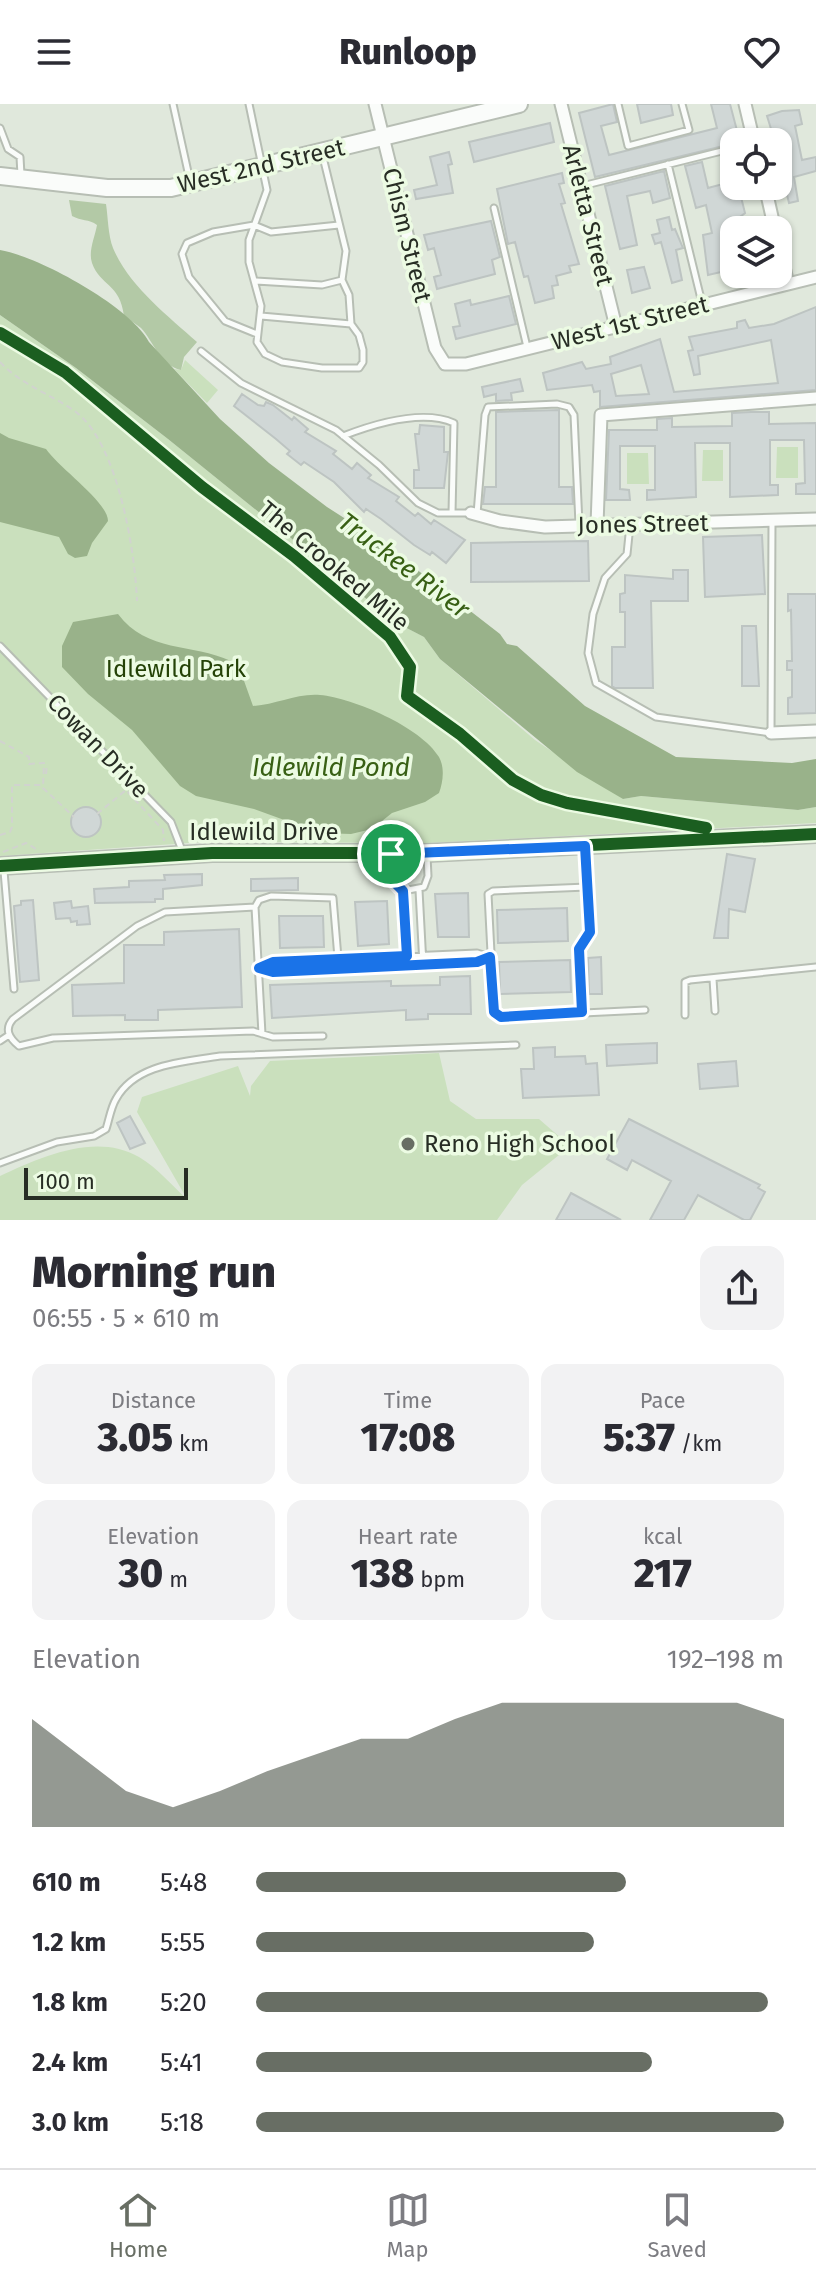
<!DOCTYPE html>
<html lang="en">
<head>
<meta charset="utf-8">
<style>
	:root { --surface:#fff; --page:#f2f2f3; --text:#2b2b33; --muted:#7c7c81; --line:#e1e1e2; --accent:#686e64 }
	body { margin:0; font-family:"Fira Sans",sans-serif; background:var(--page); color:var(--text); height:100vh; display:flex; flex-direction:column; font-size:30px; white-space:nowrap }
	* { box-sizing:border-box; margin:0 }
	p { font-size:26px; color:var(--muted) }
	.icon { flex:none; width:44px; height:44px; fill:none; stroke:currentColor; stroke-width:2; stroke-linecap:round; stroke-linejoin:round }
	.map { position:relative; height:1116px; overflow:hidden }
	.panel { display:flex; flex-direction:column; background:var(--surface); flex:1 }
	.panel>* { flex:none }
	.fabs { position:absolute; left:720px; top:24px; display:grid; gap:16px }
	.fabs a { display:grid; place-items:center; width:72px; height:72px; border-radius:16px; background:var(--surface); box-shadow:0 2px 6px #0004; font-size:40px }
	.scale { position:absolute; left:24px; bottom:20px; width:164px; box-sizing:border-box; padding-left:8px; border:4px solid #272d24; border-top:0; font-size:22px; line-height:28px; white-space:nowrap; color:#272d24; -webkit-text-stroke:6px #ecfbe3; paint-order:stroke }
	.pin { position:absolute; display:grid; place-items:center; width:68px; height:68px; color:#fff; margin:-34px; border:4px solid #fff; border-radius:50%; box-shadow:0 2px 8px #0007 }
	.round { display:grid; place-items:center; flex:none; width:84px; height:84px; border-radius:16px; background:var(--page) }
	.summary { display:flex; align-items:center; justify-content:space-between; height:136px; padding:0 32px }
	h1 { font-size:44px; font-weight:800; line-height:60px }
	.figures { display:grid; grid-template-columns:repeat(3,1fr); gap:12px; height:136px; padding:8px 32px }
	.figures div { display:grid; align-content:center; border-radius:16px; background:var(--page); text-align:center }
	.figures b { font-size:40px; font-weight:800 }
	.figures small { font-size:22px; font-weight:400 }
	.figures p { font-size:22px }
	.chart { height:224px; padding:16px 32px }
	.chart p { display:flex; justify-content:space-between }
	.chart svg { width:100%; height:144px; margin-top:8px; fill:var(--accent); opacity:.7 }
	ul { padding:0 32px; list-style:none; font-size:26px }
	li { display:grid; grid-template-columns:128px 96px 1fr; align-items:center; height:60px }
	li i { height:20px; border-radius:10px; background:var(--accent) }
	header { display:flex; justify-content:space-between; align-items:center; height:104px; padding:0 32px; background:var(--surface); font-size:36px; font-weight:800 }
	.tab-bar { display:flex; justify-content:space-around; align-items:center; height:112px; border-top:2px solid var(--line); background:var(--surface); font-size:22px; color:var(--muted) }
	.tab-bar a { display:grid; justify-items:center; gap:4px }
	.tab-bar .selected { color:var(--accent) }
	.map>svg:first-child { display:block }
</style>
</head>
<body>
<header><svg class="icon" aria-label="menu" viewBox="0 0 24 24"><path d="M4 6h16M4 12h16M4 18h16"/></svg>Runloop<svg class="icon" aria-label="heart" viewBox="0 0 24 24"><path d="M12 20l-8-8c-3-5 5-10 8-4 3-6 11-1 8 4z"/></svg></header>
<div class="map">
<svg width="816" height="1116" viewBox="0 0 816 1116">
	<rect width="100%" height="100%" fill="#e0e8dc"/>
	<path fill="#cae0bd" d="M0,211l76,53 92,71 227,183 29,15 16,22 95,81 88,59 18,-3 157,14 18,-3v16l-388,20 -224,-1 -204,14z
		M185,256l33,30 -11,13 -33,-34 7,1z
		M777,343h21v31h-22z
		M703,346h20v31h-21z
		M627,349h21l1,31h-22z
		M439,949l11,48 26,18h63l31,27 -48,39 -25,35h-497v-44c41,-19 96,-44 139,-19 19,11 32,28 48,42l-50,-87 5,-15 96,-31 12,30 1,-10 19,-25z"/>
	<path fill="#b3c9a6" d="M69,96l37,4c2,13 2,31 7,44 16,38 54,67 84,94l-13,15 -3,13c-20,-4 -28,-29 -40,-42 -5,-4 -12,-8 -17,-12 -4,-33 -24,-30 -32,-53 -4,-12 3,-26 5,-38 -8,-6 -16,-4 -25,-9z"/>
	<path fill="#99b28a" d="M0,146c38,6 131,57 149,92l71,77 49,44 58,44 53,34 120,93 7,10 10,2 68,60 91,51 116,6 24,-4v48l-18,3 -157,-14 -18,3 -46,-27 -137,-113 -16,-22 -29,-15 -227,-183 -92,-71 -76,-53z
		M0,329l9,5 37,11c13,19 62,53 62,72l-16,22 -5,13 -12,2 -7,-4 -9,-17 -59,-15z
		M118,510c29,39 74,29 113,47l12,17 10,28c22,-1 44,-13 67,-11 33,3 101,32 119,62 6,11 4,25 0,36l-14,9 -33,11 -20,16 -21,5 -31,-1 -66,-24 -58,-13 -16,-10 -48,-56 -44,-36 -26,-27v-21l11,-24z"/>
	<path fill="#d0d7d6" stroke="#bdc4c2" stroke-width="2" fill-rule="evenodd" d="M613,0l4,18 -16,4 8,29 108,-27 -6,-24h19l10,38 -145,35 -16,-64z
		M637,0h34l2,11 -32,8z
		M799,6l3,14 -7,2 7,34 14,-3v14l-22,6 4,24 -9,2 -9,-38 5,-1 -4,-21 -9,-11 -5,-16 15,-5z
		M550,19l4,19 -80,20 -5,-20z
		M449,48l3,12 -4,1 5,28 -37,6 -2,-9 23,-5 -7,-28z
		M702,58l6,26 26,-7v5h10l2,9 -5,2 4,16 -13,10 2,46 -26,6 -5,-40 9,-2 -6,-28 -10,3 -11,-42z
		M664,67l6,27 -17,5 -3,-12 -23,5 10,49 -17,4 -15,-63z
		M562,69l2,10 -5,1 6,19 -4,1 18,60 -10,2 2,6 -15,4 2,9 -6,1 2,12 -19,5 -7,-27 -4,1 -9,-35 -7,2 -11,-55z
		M669,113l3,13 3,-1 8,19 -7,2 6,30 -10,3 -11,-41 -6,2 -3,-9 8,-2 -3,-13z
		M491,117l9,36 -8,3 3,14 -58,15 -3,-12 7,-2 -7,-27 -6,2 -4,-15z
		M644,163l6,21 -18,5 -5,-23z
		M509,192l7,28 -60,15 -3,-12 7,-1 -5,-22 15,-4 1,5z
		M816,203v83l-216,17v-16l-6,1 -2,-7 -45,5 -4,-17 39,-11 4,7 25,-5 -1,-7 50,-18 14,53 104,-9 -7,-43 -73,16 2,18 -6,1 -6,-24 5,-1 -4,-13 48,-9v-6l8,-2 4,8 25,-4zM641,261l8,29 -33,2 -5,-22z
		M520,275l3,12 -12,2 1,7 -16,1v-7l-12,3 -2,-10z
		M242,290l16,11 6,1 2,-4 7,3 19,15 2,-3 14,12 -3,3 31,19 -3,3 19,15 5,-6 14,12 -3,3 31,19 -3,4 19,15 3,-3 13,11 3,-4 31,20 -19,23 -14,-11 -2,3 -16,-10 -33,-26 -15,-10 -2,3 -30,-30 -30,-20 -3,3 -14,-11 3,-3 -14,-12 -42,-33z
		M559,306v77h13l1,17h-90l2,-17h11v-75z
		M751,308h18v12l47,-1v71h-20v-10l9,-1 -1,-43h-34v45h8v10l-48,2v-54h-35l1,54 -49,3v-10h8v-44h-35v43l9,1 1,10h-24l3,-70h48v-11l15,-1v9l60,-1v-13z
		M420,321l24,2v25h4l-4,36h-30v-18h5l-4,-36h4z
		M762,431l3,59 -60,3 -2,-60z
		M588,437l1,40 -118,1v-39z
		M673,466h15v31h-37l2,87h-38l-3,-2v-39h13v-35h-5v-18l5,-1v-18l48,4z
		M788,490h28v119l-28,1v-16l4,-1v-27h-5v-9h5l-1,-51 -3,1z
		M742,522h14l3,60h-17z
		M71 718a15 15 0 1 1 30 0a15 15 0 1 1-30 0Z
		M727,750l28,5 -10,53 -16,-3 -1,29h-14z
		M202,770v11l-39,4v10h-8v3l-60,1 -1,-14 35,-2v-6l36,-1 -1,-5z
		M298,774v12l-47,1v-12z
		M468,789l1,44h-31l-3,-43z
		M33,796l6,80 -19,2 -6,-76 7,-1v-4z
		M71,797l1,7 16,-2 2,18 -13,1v-4l-6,1 -1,-4 -14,1 -2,-16z
		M387,797l2,43 -31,2 -3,-44z
		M567,804l1,33 -70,2 -1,-33z
		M279,812h44l1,31 -44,1z
		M239,825l3,78 -84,3v10h-33v-5l-52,1 -1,-31 52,-2v-38h40v-13z
		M601,853l1,37h-13l-1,-36z
		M570,856l1,32 -71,2 -1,-32z
		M470,872l1,38h-43v5l-22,1v-10l-134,8 -2,-33 121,-4v5l49,-1v-8z
		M657,939v20l-50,3 -1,-21z
		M555,943v10l30,-1 1,8 11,-1 2,32 -76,3 -2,-29h13l-1,-21z
		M736,957l2,25 -38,3 -2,-25z
		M130,1012l15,27 -15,6 -13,-26z
		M629,1015l131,66 -2,3 7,4 -15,28h-6l-46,-25 -14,25h-34l21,-39 -39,-21 -5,10 -20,-11z
		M571,1089l50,27h-65z"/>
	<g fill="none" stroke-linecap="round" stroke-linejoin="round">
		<defs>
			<path id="lane" d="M173,0l17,77
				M249,0l18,86 -18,50v22l12,44 -4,36 8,12 17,8 40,6h37l4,-6v-12l-4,-15 -8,-11 -2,-29 -7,-15 4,-29 -24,-98
				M618,0l10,42 61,-16 -7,-26
				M0,24l8,21 12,8 1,18
				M668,60l34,139
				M582,82l152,-38
				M494,104l33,139
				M256,177l66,4 20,-5
				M261,212l90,8
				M257,230l-32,-13 -36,-44 -7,-23 5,-11 26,-11 41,-7 17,7 68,-7
				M201,247l40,32 95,47 43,35 39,38 20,10h32
				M343,332c31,-12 79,-27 111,-13l-2,90
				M477,410l8,-99 3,-8 69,-3 12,3 5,8 5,109
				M630,421l-3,29 -22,24 -12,36 -5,39 8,30 60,34 115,16 1,-211
				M0,542l171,176 12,31
				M391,751l3,27 9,9 21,-4 4,-11 -1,-20
				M4,767l10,118
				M587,783l-94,4 -5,3 6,118 7,5 144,-7
				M419,786l4,75
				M403,787l4,67
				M255,803l-90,5 -28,14 -124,93c-9,10 -4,19 6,27l34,-8 200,-7 20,6 50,-1
				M259,864l14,-6 204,-9 13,4
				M260,864l13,4 204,-10 11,-4
				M713,875l2,32
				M582,908l-3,-63 11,-17 -5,-85
				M685,911v-33l5,-2 126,-13
				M262,930l-7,-127 4,-7 12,-4 62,2 5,60
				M0,937l9,-6
				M0,1059l57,-21 37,-6 12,-7c3,-9 5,-22 10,-30 20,-36 69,-37 104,-43l296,-11"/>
			<path id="street" d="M375,0l60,244 10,16h21l350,-87
				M561,0l55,223
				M745,0l9,38
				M765,82l10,44
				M778,137l10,43
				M471,409l29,8 45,6 271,-8
				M597,421l4,-110 215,-17
				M771,629l45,-2"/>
			<path id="secondary" d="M0,72l107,12h64l348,-84
				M0,762l212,-13h215l389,-19"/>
		</defs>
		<use href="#lane" stroke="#b7beb4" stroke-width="9"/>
		<use href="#street" stroke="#b7beb4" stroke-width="15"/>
		<use href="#secondary" stroke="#b7beb4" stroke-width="20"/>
		<path stroke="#d1d3cf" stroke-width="2" stroke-dasharray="6 4" stroke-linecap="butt" d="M0,229l65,39 137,115 92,69 96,81 20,30 -3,29 53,38 53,46 28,15 26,8 130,23
			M0,258c21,23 51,32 76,50 42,32 59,139 61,189
			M158,346l12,20 27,15
			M0,637l29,16v7l15,-1 -1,25 31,29
			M46,670l1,-10
			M97,710l29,-24 37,40 1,11
			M0,731l10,-3 2,-5v-42h30
			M3,748l23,-9 10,6"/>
		<use href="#lane" stroke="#fafcfa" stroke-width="5"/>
		<use href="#street" stroke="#fafcfa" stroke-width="11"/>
		<use href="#secondary" stroke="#fafcfa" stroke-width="16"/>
		<defs>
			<path id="cycleway" d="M0,229l65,39 137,115 92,69 96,81 20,30 -3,29 53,38 53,46 28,15 26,8 139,25
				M0,762l212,-13h215l389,-19"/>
		</defs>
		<use href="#cycleway" stroke="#ecfbe3" stroke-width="17"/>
		<use href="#cycleway" stroke="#1b5e20" stroke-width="12"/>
	</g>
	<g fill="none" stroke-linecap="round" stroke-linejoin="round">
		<defs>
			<path id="route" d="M585,742l5,86 -11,17 3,63 -81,5 -7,-5 -4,-55 -13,5 -204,10 -14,-4 14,-6 134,-6 -4,-65 -9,-9 -3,-28z"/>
		</defs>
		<use href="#route" stroke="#fff" stroke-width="16"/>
		<use href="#route" stroke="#1a73e8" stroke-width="10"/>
	</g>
	<circle fill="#686e64" stroke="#ecfbe3" stroke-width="3" cx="408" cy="1040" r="8"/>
	<g text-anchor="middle" stroke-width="7" stroke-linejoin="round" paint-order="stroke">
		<g font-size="24" fill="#272d24" stroke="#ecfbe3">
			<text transform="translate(261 62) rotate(-13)" y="8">West 2nd Street</text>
			<text transform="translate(588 111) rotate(76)" y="8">Arletta Street</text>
			<text transform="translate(407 131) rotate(76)" y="8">Chism Street</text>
			<text transform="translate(630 219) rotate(-14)" y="8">West 1st Street</text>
			<text transform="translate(643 420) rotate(-1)" y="8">Jones Street</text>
			<text transform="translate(334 462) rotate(40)" y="8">The Crooked Mile</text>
			<text transform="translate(98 642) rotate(46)" y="8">Cowan Drive</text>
			<text x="264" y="736">Idlewild Drive</text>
		</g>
		<g font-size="24" fill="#244207" stroke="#ecfbe3">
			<text x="176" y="573">Idlewild Park</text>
		</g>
		<g font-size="24" fill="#272d24" stroke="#ecfbe3" text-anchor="start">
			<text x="424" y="1048">Reno High School</text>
		</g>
		<g font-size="26" font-style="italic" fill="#386014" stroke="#ecfbe3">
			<text transform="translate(404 461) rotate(37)" y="9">Truckee River</text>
			<text x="331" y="672">Idlewild Pond</text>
		</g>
	</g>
</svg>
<div class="fabs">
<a><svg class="icon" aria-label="locate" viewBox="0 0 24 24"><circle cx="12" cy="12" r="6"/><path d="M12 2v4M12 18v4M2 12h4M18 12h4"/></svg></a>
<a><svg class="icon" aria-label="layers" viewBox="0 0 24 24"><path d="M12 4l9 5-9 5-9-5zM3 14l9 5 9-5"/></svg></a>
</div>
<div class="scale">100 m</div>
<div class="pin" style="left:391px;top:750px;background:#1e9e55"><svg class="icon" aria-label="arrive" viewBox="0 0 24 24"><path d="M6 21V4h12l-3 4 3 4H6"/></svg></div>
</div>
<section class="panel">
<div class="summary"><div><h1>Morning run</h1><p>06:55 · 5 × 610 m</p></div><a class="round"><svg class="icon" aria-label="share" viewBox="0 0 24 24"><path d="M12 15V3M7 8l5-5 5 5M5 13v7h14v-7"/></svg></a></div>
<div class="figures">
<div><p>Distance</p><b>3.05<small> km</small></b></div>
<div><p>Time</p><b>17:08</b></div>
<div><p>Pace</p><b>5:37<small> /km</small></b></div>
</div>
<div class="figures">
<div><p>Elevation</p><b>30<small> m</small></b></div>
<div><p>Heart rate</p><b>138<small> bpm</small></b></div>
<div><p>kcal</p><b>217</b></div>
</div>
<div class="chart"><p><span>Elevation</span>192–198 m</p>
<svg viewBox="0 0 160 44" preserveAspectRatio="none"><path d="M0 44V11L10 22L20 33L30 38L40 33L50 27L60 22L70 17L80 17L90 11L100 6L110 6L120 6L130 6L140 6L150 6L160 11V44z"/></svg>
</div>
<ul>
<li><b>610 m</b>5:48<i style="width:70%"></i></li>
<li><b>1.2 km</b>5:55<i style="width:64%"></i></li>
<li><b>1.8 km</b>5:20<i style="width:97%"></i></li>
<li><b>2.4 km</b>5:41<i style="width:75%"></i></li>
<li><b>3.0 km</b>5:18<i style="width:100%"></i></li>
</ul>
</section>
<nav class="tab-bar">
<a class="selected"><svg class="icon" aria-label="home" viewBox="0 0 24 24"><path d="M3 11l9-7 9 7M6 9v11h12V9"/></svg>Home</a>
<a><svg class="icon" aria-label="map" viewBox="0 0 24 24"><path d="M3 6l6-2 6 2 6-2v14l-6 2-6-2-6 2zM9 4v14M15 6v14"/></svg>Map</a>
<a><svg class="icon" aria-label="saved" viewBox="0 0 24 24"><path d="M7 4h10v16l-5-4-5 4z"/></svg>Saved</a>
</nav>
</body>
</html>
